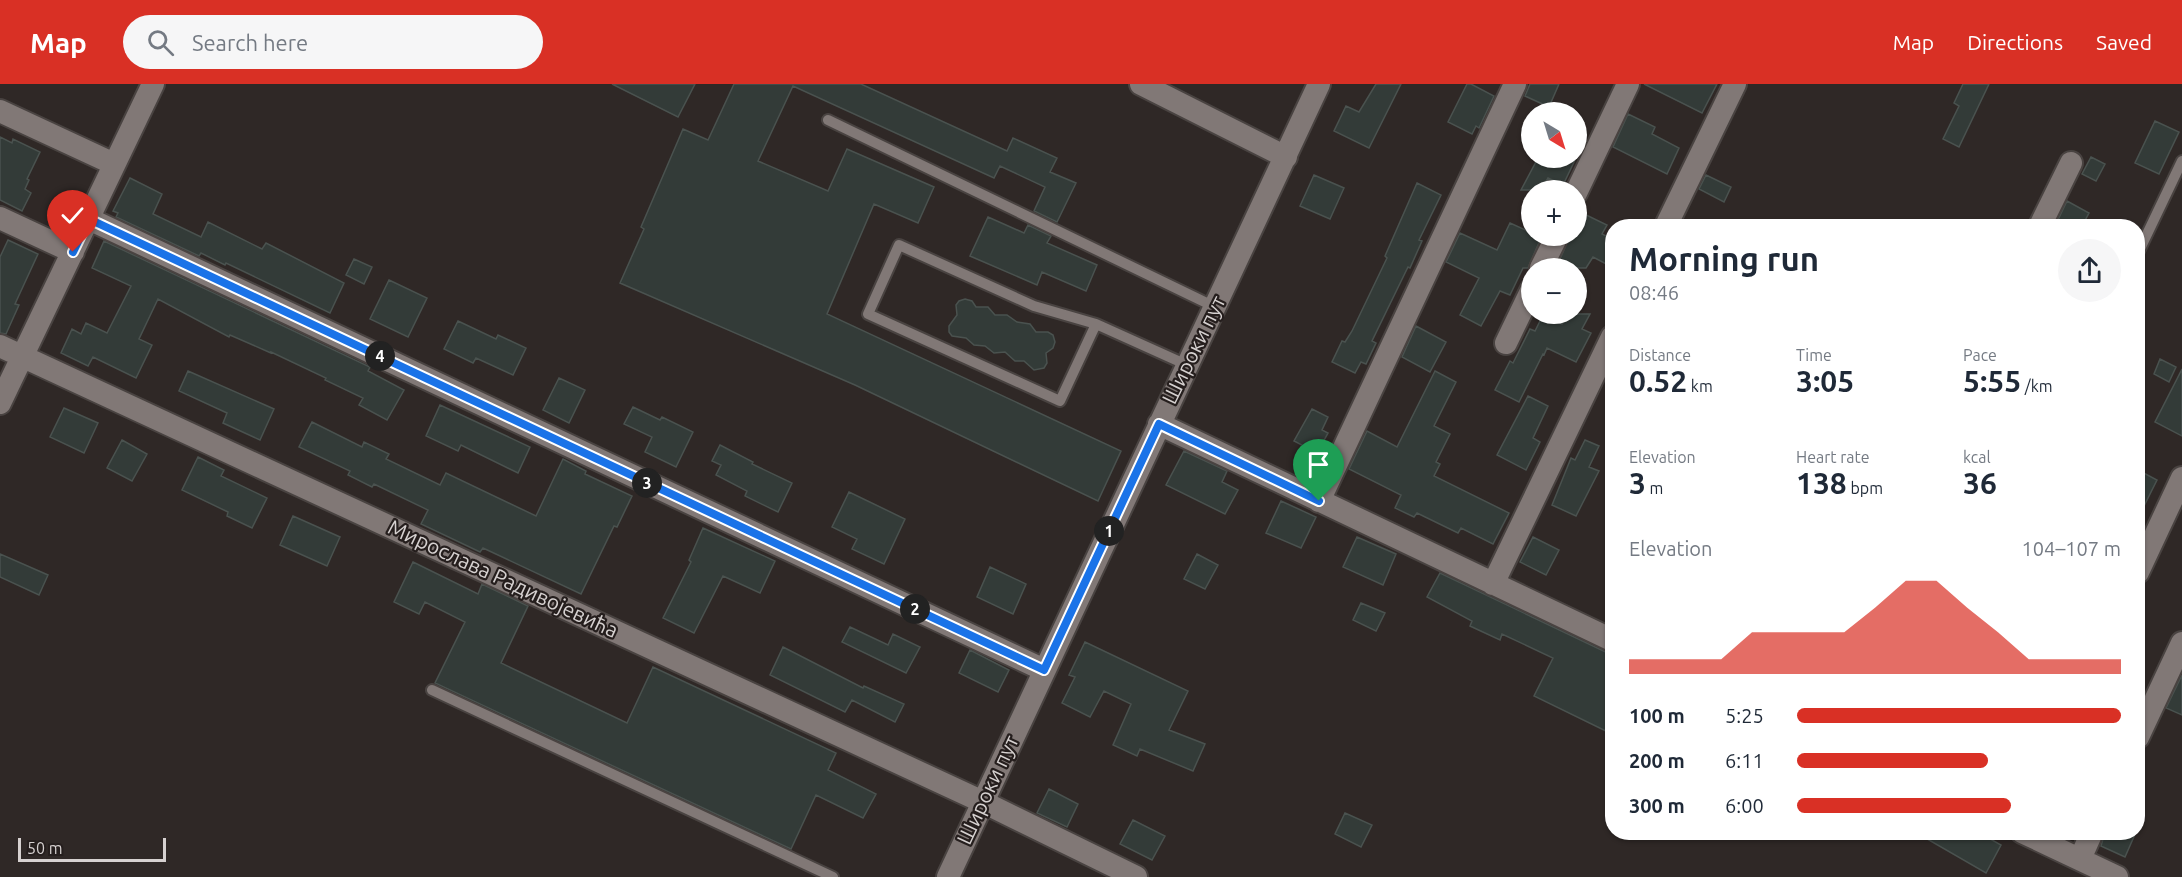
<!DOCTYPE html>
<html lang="en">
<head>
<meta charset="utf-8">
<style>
	:root { --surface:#fff; --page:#f6f6f7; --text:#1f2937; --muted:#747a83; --accent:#d93025 }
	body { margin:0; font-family:Ubuntu,sans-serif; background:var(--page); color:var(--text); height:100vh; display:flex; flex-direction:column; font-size:22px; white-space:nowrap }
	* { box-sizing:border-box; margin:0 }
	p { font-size:20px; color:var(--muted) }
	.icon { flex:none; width:33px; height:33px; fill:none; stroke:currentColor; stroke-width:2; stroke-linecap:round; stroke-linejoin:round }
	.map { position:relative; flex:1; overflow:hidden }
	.sheet { position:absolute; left:1605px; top:135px; width:540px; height:621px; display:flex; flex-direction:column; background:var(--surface); border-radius:24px; box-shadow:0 2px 4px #0004 }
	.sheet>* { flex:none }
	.needle { width:39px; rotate:142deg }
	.controls { position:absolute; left:1521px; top:18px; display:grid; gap:12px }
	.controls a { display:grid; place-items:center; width:66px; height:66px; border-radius:50%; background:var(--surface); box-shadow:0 2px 4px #0004; font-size:30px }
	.scale { position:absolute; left:18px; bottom:15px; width:148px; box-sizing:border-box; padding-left:6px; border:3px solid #d6d1d0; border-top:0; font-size:16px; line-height:21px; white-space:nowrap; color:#d6d1d0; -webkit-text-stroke:4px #251e1d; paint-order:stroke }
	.pin { position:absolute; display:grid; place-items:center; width:51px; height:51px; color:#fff; margin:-62px -26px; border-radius:50% 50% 50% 0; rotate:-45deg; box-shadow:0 0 6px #0007 }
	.pin .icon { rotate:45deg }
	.km { position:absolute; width:30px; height:30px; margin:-15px; border-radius:50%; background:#222; color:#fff; font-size:16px; line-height:30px; text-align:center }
	.round { display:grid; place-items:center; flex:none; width:63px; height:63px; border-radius:32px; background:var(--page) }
	.overview { display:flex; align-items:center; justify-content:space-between; height:102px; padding:0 24px }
	h1 { font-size:33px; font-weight:700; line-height:45px }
	.figures { display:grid; grid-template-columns:repeat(3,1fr); gap:9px; height:102px; padding:6px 24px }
	.figures div { display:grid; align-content:center }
	.figures b { font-size:30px; font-weight:700 }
	.figures small { font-size:16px; font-weight:400 }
	.figures p { font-size:16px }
	.chart { height:168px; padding:12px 24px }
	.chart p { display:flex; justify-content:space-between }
	.chart svg { width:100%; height:108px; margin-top:6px; fill:var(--accent); opacity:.7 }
	ul { padding:0 24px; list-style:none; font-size:20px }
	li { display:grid; grid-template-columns:96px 72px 1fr; align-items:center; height:45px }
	li i { height:15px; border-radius:8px; background:var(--accent) }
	header { display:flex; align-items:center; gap:36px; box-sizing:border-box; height:84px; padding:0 30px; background:var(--accent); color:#fff }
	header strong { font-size:28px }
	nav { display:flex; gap:33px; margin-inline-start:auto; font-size:21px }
	.search { width:420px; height:54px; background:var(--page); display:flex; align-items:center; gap:15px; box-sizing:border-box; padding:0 21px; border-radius:33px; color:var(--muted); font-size:22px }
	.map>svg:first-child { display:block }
</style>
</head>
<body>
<header>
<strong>Map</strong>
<div class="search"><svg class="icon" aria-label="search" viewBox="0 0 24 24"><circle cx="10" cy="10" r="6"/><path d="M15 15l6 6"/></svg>Search here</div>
<nav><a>Map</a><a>Directions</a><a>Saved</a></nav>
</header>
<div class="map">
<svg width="2182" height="793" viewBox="0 0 2182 793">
	<rect width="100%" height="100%" fill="#2f2826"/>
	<path fill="#333b38" stroke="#4a524f" stroke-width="1.5" d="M612,0h83l-17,33z
		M734,0h127l146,67 6,-13 44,20 -7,14 26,11 -19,39 -23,-11 11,-24 -45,-21 -6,12 -201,-92 -35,75 70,30 19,-42 87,38 -16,36 -44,-19 -47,110 294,137 -23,50 -243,-116 -235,-102 24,-54 -3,-2 42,-98 25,11z
		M1376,0h25l-32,64 -35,-17 12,-25 13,6z
		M1467,0h4l23,12 -15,32 -3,-2 -4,8 -24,-12z
		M1530,0h29l-10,23 -24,-11z
		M1644,0h73l-15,29z
		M1963,0h26l-30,63 -16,-8 16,-33 -5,-3z
		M1628,30l27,13 -3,7 27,14 -12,26 -54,-27z
		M2155,37l24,11 -20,42 -24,-11z
		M0,53l12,6 1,-4 27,13 -13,27 2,1 -4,9 6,4 -9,18 -22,-11z
		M2091,73l14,7 -9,17 -14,-7z
		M1538,74h38l-13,27 -15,-7 -7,12h-20z
		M1314,91l30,13 -14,31 -30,-13z
		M1706,91l25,12 -7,15 -25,-13z
		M130,94l32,16 -9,20 48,23 7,-15 54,27 4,-6 78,40 -14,30 -104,-50 -1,2 -24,-12 -2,3 -83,-39 2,-4 -5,-2z
		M1417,99l24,12 -22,45 3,1 -12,27 -2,-1 -36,74 4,2 -10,21 -5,-2 -6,11 -23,-11 10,-21 3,1 7,-11 35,-73 -2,-2z
		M2067,117l22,12 -7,13h-27z
		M1576,126l31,15 -5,9 10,5v28l-19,-10 -7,11h-30l14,-32h6z
		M988,133l36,16 4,-8 23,11 -4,7 50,22 -11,26 -44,-19 -5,13 -67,-29z
		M1510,139l22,10v3l9,2 -13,30h-5l-13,27 -10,-4 -19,35 -21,-11 19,-37 -33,-16 14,-29 37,17z
		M8,156l30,14 -23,50 4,1 -13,29 -6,-1v-76z
		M104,157l266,126 -2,4 36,19 -17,30 -28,-15 4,-7 -38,-18 1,-2 -55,-26v1l-41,-18 -1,2 -71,-38 -19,40 13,6 -16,33 -43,-21 -5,9 -27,-13 11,-24 9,5 5,-11 21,10 24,-47 -39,-18z
		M354,175l18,8 -8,17 -18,-9z
		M389,196l38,18 -19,39 -38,-18z
		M965,215l7,2 4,6h12l7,8h12l10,7 13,2 6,8h12l5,3 2,7 -2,6 -7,5 1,10 -3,5 -10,2 -10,-9h-9l-10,-9 -11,1 -9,-7 -11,-1 -8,-7 -14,-2 -3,-4v-6l8,-11 -1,-10 3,-4z
		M1568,230h22l-8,15 9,4 -15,29 -29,-14 -3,7 -1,-1 -24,48 -24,-12 15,-29 3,2 17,-34 5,2 8,-16 19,9z
		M458,237l38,18 2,-4 28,13 -13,27 -37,-17 -3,5 -29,-14z
		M1416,242l30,16 -16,30 -28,-15z
		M2160,275l16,8 -7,15 -15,-8z
		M2182,285v67l-27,-14z
		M188,287l86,38 -14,31 -37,-17 4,-10 -48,-22z
		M1435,287l21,11 -22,44 16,8 -14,28 4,2 -6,12 75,37 -16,31 -32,-16 -3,5 -41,-20 -3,4 -19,-9 6,-13 -52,-26 18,-38 30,16z
		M559,294l26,12 -16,33 -26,-13z
		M1528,312l20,10 -15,32 7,4 -14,28 -29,-15z
		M440,321l90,42 -12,26 -57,-28 -3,6 -32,-15z
		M633,323l27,13 2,-3 31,15 -17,35 -31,-15 7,-15 -28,-13z
		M64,324l34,15 -14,30 -34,-16z
		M1312,325l16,8 -6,13 6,3 -11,20 -23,-12z
		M312,338l50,25 2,-5 25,12 -3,5 54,26 6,-12 90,43 27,-57 23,12 -1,3 47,22 -15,31 -3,-1 -33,68 -98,-46 -3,4 -59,-28 7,-14 -54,-26 -2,3 -24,-12 2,-4 -51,-24z
		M122,356l25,14 -15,27 -25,-13z
		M1585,356l14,6 -10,21 10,4 -23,45 -24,-11 19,-47 4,2z
		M720,361l33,17 -1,2 40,19 -14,29 -33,-16 2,-5 -31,-16 5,-10 -9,-4z
		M1184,367l43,20 -5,11 16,8 -13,24 -59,-29z
		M198,373l26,13 -3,6 46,22 -15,30 -25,-12 1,-4 -46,-22z
		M2138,386l19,10 -19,38z
		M849,408l56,27 -21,45 -32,-15 5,-10 -25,-12z
		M1281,417l35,16 -15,31 -35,-15z
		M293,432l47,21 -13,29 -47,-21z
		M703,444l72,33 -15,32 -37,-17 -29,57 -31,-15 28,-56 -2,-2z
		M1357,453l39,17 -13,31 -40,-18z
		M1533,453l26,13 -13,25 -26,-13z
		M0,470l48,21 -9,20 -39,-18z
		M1197,470l21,11 -13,24 -21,-10z
		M413,478l65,32 4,-10 46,22 -27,57 126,60 26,-56 183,86 -8,17 48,24 -13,24 -47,-23 -25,54 -356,-166 30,-61 -40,-20 -6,12 -25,-12z
		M990,483l36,17 -13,30 -36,-17z
		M1440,489l172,82v79l-78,-38 19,-38 -51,-24 -2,6 -30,-14 2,-5 -45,-24z
		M1361,519l24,10 -9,18 -23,-11z
		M850,543l38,18 5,-11 27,13 -14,26 -64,-31z
		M1085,558l103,49 -19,39 36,14 -12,27 -53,-22 -3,7 -24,-11 18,-41 -27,-13 -14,26 -28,-14 13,-26 -6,-2z
		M783,563l80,41 1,-2 40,18 -9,18 -43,-22 -7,12 -75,-37z
		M970,566l39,20 -11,22 -39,-19z
		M2182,591v40l-16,-7z
		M1049,705l29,15 -11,23 -30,-14z
		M1345,729l27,12 -11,22 -26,-13z
		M1133,736l32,16 -13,24 -32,-16z
		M1915,748h63l23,13 -15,28z
		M2105,748h31l-11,25 -24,-11z"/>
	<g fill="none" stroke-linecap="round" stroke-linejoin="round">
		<defs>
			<path id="service" d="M828,36l387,187
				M2138,169l44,-92
				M1096,240l-36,77 -192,-87 31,-69 135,61 62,18 91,41
				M432,606l401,187"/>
			<path id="minor" d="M1141,0l145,73
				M0,27l114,53
				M1576,109l52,-109
				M0,134l73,34
				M89,135l955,451
				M1666,142l69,-142
				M2040,142l31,-63
				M1541,184l16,-32
				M1506,259l26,-54
				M0,262l983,456 153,75
				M0,319l153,-319
				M1159,340l453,216
				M1319,417l196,-417
				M2138,488l44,-94
				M1493,500l119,-247
				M2138,653l44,-94
				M2022,748l95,45
				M2080,775l12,-27
				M948,793l371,-793"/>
		</defs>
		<use href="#service" stroke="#494341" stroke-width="14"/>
		<use href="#minor" stroke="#494341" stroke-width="26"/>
		<use href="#service" stroke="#817876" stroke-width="10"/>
		<use href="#minor" stroke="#817876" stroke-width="22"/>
	</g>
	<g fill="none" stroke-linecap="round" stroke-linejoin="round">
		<defs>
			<path id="route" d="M73,168l16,-33 955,451 115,-246 160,77"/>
		</defs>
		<use href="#route" stroke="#fff" stroke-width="12"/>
		<use href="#route" stroke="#1a73e8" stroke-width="8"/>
	</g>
	<g text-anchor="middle" stroke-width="4.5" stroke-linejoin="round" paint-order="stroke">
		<g font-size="21" fill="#d6d1d0" stroke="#251e1d">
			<text transform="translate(1194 266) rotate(-64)" y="7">Широки пут</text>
			<text transform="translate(503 495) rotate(25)" y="7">Мирослава Радивојевића</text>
			<text transform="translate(988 706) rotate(-65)" y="7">Широки пут</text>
		</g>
	</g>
</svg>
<div class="controls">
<a><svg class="needle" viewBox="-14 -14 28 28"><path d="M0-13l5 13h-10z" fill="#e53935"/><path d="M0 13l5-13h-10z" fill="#747a83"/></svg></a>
<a>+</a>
<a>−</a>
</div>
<div class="scale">50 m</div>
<div class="pin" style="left:1319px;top:417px;background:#1e9e55"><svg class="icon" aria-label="arrive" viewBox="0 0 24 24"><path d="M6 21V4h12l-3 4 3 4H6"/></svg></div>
<div class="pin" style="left:73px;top:168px;background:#d93025"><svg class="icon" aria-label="check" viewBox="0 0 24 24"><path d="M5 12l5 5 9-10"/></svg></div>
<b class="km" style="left:1109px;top:447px">1</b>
<b class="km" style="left:915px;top:525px">2</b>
<b class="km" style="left:647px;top:399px">3</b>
<b class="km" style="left:380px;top:272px">4</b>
<section class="sheet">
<div class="overview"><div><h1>Morning run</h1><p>08:46</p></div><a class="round"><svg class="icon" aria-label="share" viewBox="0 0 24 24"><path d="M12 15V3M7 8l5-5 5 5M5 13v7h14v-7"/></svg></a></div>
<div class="figures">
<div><p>Distance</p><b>0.52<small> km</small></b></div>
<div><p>Time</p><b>3:05</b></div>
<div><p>Pace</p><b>5:55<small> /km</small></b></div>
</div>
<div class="figures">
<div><p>Elevation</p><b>3<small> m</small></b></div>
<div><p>Heart rate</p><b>138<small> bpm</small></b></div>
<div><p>kcal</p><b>36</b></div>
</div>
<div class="chart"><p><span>Elevation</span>104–107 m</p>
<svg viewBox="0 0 160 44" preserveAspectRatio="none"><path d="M0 44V38L10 38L20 38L30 38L40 27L50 27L60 27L70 27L80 17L90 6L100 6L110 17L120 27L130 38L140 38L150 38L160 38V44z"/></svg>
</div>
<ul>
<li><b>100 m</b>5:25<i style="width:100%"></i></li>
<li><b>200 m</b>6:11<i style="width:59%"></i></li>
<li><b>300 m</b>6:00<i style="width:66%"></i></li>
</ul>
</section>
</div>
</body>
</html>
